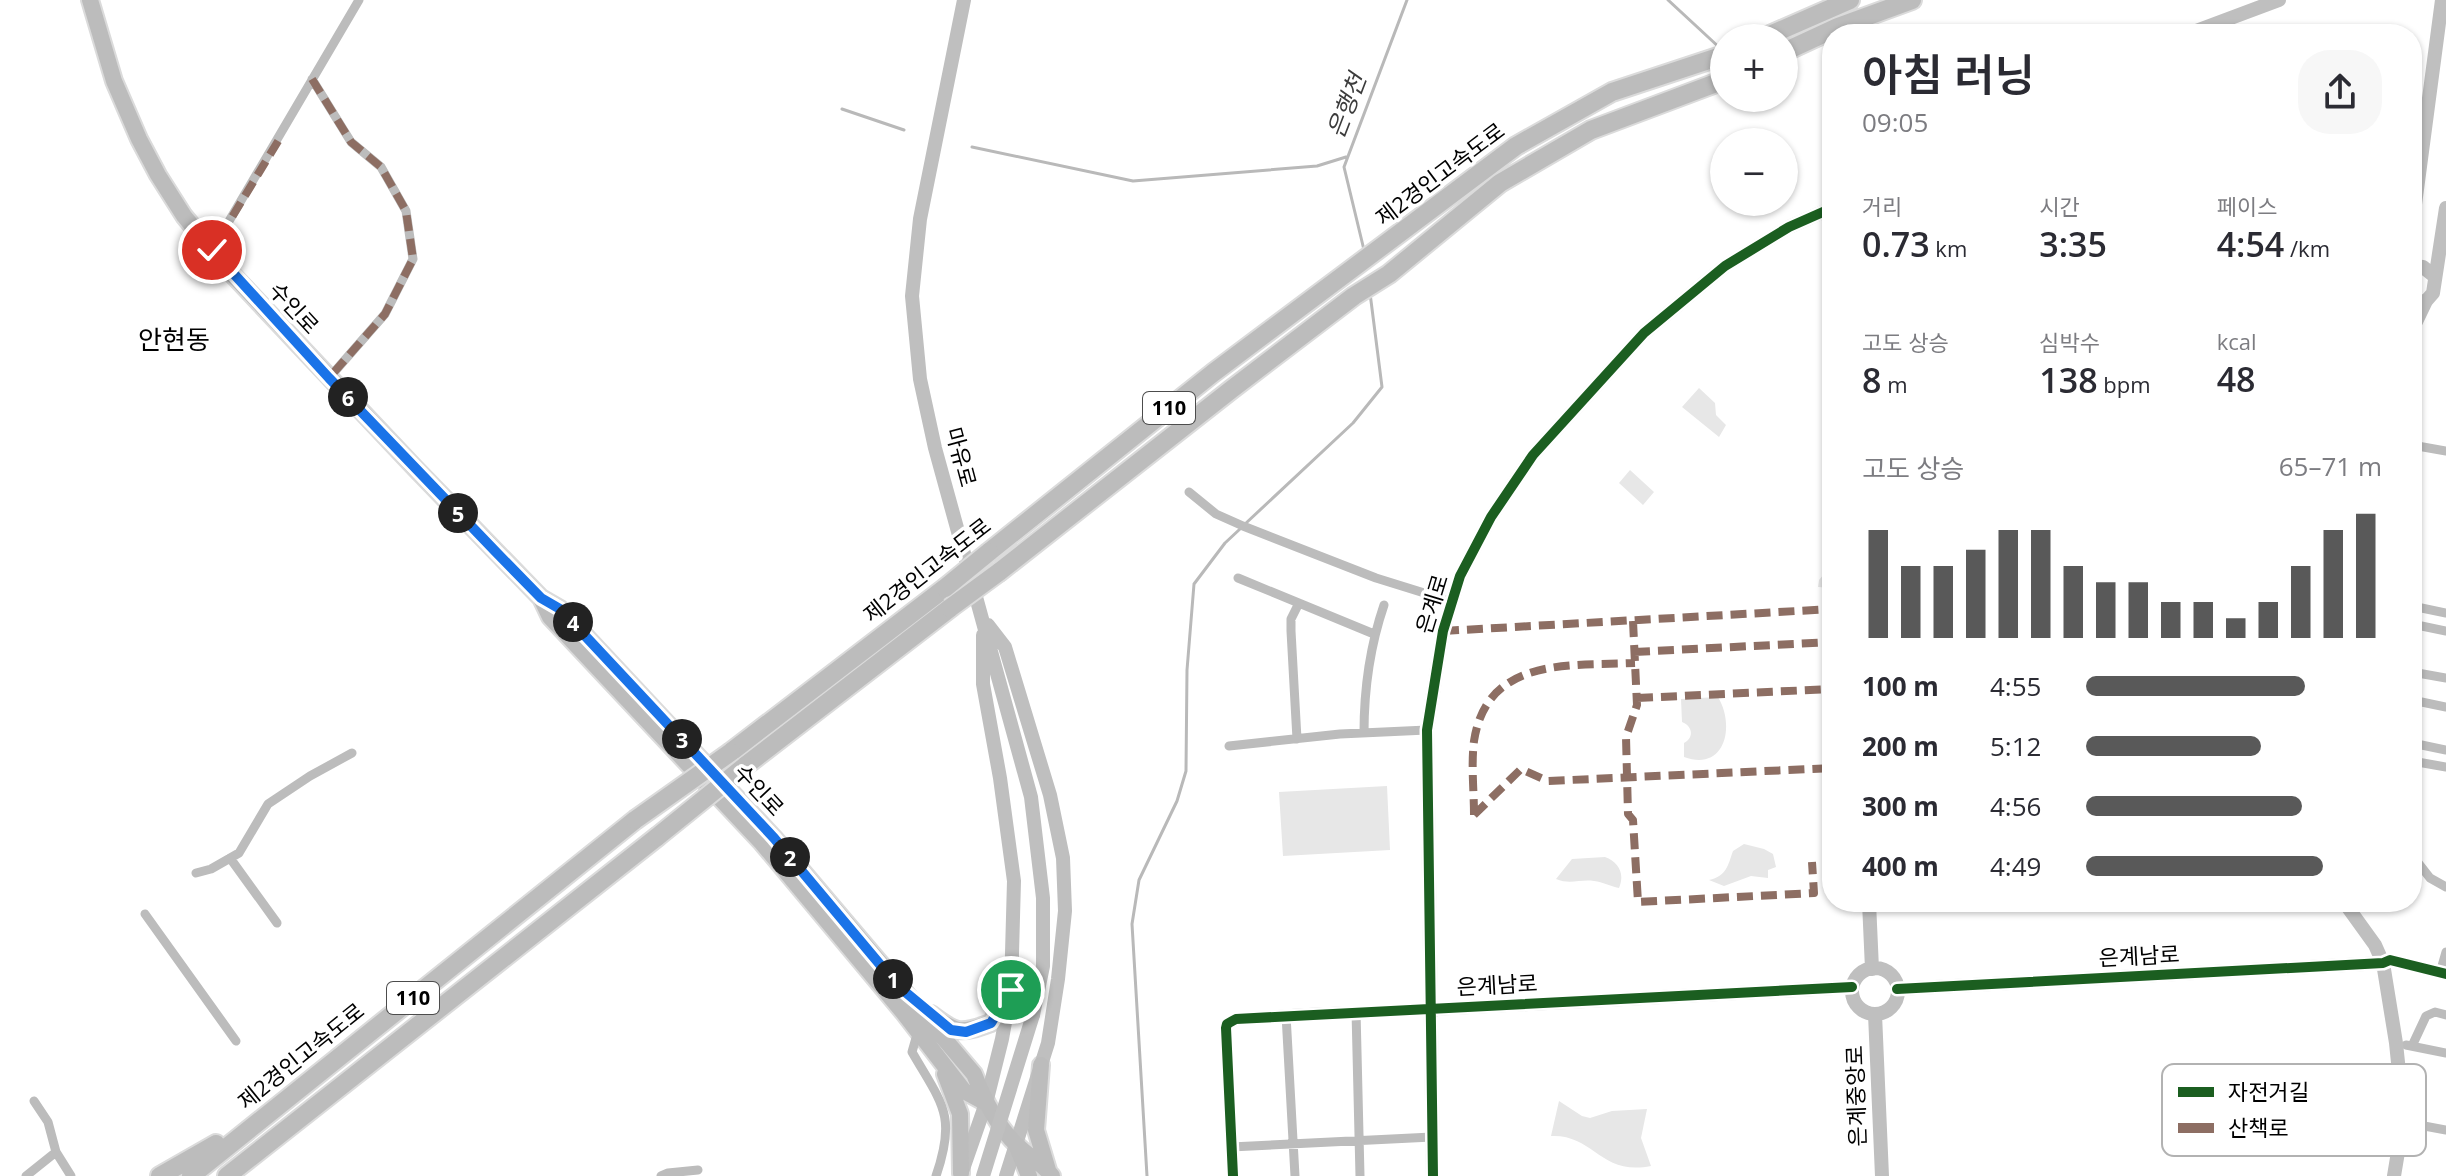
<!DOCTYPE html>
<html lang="ko">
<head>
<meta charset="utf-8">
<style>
	:root { --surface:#fff; --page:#f7f7f7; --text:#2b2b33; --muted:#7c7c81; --accent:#595959 }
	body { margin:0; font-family:"Open Sans","Noto Sans KR",sans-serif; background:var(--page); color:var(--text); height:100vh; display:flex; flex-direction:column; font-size:30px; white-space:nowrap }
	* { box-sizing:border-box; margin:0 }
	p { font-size:26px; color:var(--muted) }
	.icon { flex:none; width:44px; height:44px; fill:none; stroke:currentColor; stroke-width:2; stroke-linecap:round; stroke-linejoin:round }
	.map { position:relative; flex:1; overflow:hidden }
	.details { position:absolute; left:1822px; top:24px; width:600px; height:888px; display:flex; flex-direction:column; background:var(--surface); border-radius:32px; box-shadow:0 2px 6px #0004 }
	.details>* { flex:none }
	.buttons { position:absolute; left:1710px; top:24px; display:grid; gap:16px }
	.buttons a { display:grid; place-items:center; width:88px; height:88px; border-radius:50%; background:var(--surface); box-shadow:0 2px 6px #0004; font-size:40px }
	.pin { position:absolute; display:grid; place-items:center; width:68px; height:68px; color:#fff; margin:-34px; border:4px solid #fff; border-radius:50%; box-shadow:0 2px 8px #0007 }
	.km { position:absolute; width:40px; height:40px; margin:-20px; border-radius:50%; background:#222; color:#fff; font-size:22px; line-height:40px; text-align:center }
	.round { display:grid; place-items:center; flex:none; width:84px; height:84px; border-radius:32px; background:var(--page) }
	.head { display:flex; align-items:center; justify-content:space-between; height:136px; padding:0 40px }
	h1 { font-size:44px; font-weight:600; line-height:60px }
	.figures { display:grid; grid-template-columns:repeat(3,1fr); gap:12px; height:136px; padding:8px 40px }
	.figures div { display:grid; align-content:center }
	.figures b { font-size:34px; font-weight:600 }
	.figures small { font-size:22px; font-weight:400 }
	.figures p { font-size:22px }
	.chart { height:224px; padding:16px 40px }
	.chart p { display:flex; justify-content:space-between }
	.chart svg { width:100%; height:144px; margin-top:8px; stroke:var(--accent); stroke-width:6 }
	ul { padding:0 40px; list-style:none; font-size:26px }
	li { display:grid; grid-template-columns:128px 96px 1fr; align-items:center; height:60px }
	li i { height:20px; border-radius:10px; background:var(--accent) }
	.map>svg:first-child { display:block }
</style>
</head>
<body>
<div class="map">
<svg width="2446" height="1176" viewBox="0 0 2446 1176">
	<rect width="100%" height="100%" fill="#fff"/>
	<path fill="#e7e7e7" d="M1699,388l16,15 1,12 10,10 -7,12 -37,-30z
		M1630,470l24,22 -11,13 -24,-22z
		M1832,555l-1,33 -13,-1 1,-7 5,-6 -2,-12 3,-3h5z
		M1718,697c17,28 8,75 -34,60v-14c10,-5 9,-17 -2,-21l-1,-23z
		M1387,786l3,64 -107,6 -4,-64z
		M1744,844l20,5 9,5 3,13 -8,3v8l-17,-2 -27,10 -15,-6c18,-4 19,-15 24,-29z
		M1605,857c14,5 20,17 14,31 -9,-2 -16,-6 -25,-7 -14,-2 -24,4 -38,-2l16,-20z
		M1559,1101l23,15 8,2 22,-7 35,-2 -6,29 10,28c-51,10 -57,-32 -100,-30z"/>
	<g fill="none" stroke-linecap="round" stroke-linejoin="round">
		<path stroke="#b9b9b9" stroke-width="3" d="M1668,0l53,49
			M842,109l62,21
			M972,147l161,34 184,-15 29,-9
			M1364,250l-20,-83 63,-167
			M1245,524l108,-101 29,-36 -12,-94
			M1147,1176l-15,-252 7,-44 38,-79 9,-30 1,-101 7,-86 31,-41 15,-14"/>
		<defs>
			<path id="primary" d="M90,0l24,81 25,58 19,36 26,41 48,58 183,194 126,130 19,11 214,229 200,236c10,25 23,53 44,72 11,11 24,17 34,30
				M541,598l9,19 212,226 141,169 61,79 22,12
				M931,1014c26,20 29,20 60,9l20,-34
				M1041,1065l-5,65 12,40
				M945,1074l15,40 1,59
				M1017,1147l12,29"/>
			<path id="highway" d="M1763,38l87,-38
				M1784,52l54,-25 74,-27
				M989,552l224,-179 303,-227 96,-54 112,-37
				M999,572l233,-183 122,-93 35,-22 111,-91 91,-53 133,-50
				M731,752l214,-164
				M745,766l205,-158
				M160,1176l56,-32
				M191,1176l444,-356
				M227,1176l430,-339"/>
		</defs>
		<use href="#primary" stroke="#dbdbdb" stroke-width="20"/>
		<use href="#highway" stroke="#dbdbdb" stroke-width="22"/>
		<path stroke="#bcbcbc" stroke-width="9" d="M312,79l39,63 30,25 25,44 7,48 -28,55 -56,64
			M206,256l6,-6 147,-250
			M2412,445l34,6
			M1189,492l27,22 27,12 133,52 74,23
			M1238,578l136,56
			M2412,606l34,7
			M2412,624l34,7
			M2412,672l34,6
			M2412,700l34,7
			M1364,733c0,-44 6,-87 20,-128
			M1297,739l-6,-108v-12l8,-16
			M2412,743l34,7
			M1229,746l111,-12 87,-4
			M2412,761l34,6
			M2412,785l4,-23
			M2412,855l18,23 16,9
			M230,858l47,65
			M196,873l15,-4 28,-16 29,-49 42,-28 42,-23
			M145,914l91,127
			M2383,963l7,-3 56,14
			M2440,973l6,-21
			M1356,1011l4,165
			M1286,1015l9,161
			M918,1031l-6,21c30,52 45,63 24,124
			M2406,1045l40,8
			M2412,1046l14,-30 9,-4 11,3
			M2403,1122l43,8
			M1231,1147l201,-10
			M56,1152l15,24
			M26,1176l30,-24 -8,-30 -14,-21
			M661,1176l7,-3 30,-3
			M1233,1176l-7,-131 1,-21c19,-14 172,-14 205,-15"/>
		<path stroke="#bfbfbf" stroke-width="14" d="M964,0l-44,219 -8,77 8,83 15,69 96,349 12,101v68l-10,49
			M2188,34l91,-34
			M2412,227l30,-227
			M2412,266l11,1 10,8
			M2412,302l14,-1 7,-8 13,-85
			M2412,330l14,-29
			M988,625l17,22 45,148 13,63 2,53 -7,68 -10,64 -42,133
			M1869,902l3,67
			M2344,902l31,43 8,18 13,80 6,58 1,21 -9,54
			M1852 991a23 23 0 1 1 46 0a23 23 0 1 1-46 0Z
			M1897,989l486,-26
			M1432,1009l420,-22
			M1875,1014l7,162
			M963,1169l23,-66 16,-64 9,-50 3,-108 -14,-103 -17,-94v-49
			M1433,1176l-6,-446 16,-99 17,-55 31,-59 42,-62 111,-122 81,-67 64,-39 43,-19"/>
		<use href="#primary" stroke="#bcbcbc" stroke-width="16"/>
		<use href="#highway" stroke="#bcbcbc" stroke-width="18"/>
		<defs>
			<path id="highway-bridge" d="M945,588l44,-36
				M950,608l49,-36
				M635,820l96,-68
				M657,837l88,-71"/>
		</defs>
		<use href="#highway-bridge" stroke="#dbdbdb" stroke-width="22" stroke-linecap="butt"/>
		<path stroke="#bfbfbf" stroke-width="14" d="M983,1176l50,-161"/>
		<use href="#highway-bridge" stroke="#bcbcbc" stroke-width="18"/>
		<path stroke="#8d6e63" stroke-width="8" stroke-dasharray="16 8" stroke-linecap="butt" d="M312,79l39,63 30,25 25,44 7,48 -28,55 -56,64
			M206,256l6,-6 68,-112
			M1633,621l4,84 -11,32 2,77 5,6 5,82 176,-9 -2,-31
			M1443,631l389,-22
			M1634,652l198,-10
			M1637,698l195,-9
			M1474,815l47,-46 27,12 284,-13
			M1474,815c0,-24 -3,-50 0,-74 13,-85 97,-75 161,-78"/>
		<defs>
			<path id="cycleway" d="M1897,989l486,-26 7,-3 56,14
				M1233,1176l-7,-148 1,-4 9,-5 616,-32
				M1433,1176l-6,-446 16,-99 17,-55 31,-59 42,-62 111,-122 81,-67 64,-39 43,-19"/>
		</defs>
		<use href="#cycleway" stroke="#fff" stroke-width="15"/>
		<use href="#cycleway" stroke="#1b5e20" stroke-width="10"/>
	</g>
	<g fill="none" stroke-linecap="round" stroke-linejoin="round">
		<defs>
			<path id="route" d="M212,250l117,128 167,174 45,46 19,11 88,94 126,135 124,148 53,44 15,2 25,-9 20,-33"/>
		</defs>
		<use href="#route" stroke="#fff" stroke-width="16"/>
		<use href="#route" stroke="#1a73e8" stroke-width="10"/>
	</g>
	<g text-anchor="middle" stroke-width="7" stroke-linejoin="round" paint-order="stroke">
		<g fill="#fff" stroke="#4c4c4c" stroke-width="2">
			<rect x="1143" y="392" width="52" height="32" rx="6"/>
			<rect x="387" y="982" width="52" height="32" rx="6"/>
		</g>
		<g font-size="20" font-weight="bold" fill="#000">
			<text x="1169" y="415">110</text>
			<text x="413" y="1005">110</text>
		</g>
		<g font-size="22" fill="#000" stroke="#fff">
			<text transform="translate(1440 174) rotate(-37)" y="8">제2경인고속도로</text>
			<text transform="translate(294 308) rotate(47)" y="8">수인로</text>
			<text transform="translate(961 457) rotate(75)" y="8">마유로</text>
			<text transform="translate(927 570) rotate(-38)" y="8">제2경인고속도로</text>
			<text transform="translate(1432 604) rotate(-73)" y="8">은계로</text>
			<text transform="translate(759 790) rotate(47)" y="8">수인로</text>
			<text transform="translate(2139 956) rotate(-3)" y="8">은계남로</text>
			<text transform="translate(1497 985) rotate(-3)" y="8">은계남로</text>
			<text transform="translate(301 1056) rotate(-39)" y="8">제2경인고속도로</text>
			<text transform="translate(1856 1096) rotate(-92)" y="8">은계중앙로</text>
		</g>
		<g font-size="24" font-style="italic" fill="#3c3c3c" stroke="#fff">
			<text transform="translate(1347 106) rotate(-69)" y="8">은행천</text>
		</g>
		<g font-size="26" fill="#000" stroke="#fff">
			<text x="174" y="349">안현동</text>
		</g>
	</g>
	<rect x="2162" y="1064" width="264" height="92" rx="12" fill="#fff" stroke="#b2b2b2" stroke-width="2"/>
	<rect x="2178" y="1087" width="36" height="10" fill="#1b5e20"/>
	<rect x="2178" y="1123" width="36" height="10" fill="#8d6e63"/>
	<g font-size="22" fill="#000">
		<text x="2228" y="1100">자전거길</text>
		<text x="2228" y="1136">산책로</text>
	</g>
</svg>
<div class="buttons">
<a>+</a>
<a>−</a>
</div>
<div class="pin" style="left:1011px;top:990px;background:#1e9e55"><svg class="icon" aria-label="arrive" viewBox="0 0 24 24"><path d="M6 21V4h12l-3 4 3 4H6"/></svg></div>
<div class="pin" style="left:212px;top:250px;background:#d93025"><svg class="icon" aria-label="check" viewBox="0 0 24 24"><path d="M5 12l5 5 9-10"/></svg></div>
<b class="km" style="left:893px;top:979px">1</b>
<b class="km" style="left:790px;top:857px">2</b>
<b class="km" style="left:682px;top:739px">3</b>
<b class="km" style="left:573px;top:622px">4</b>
<b class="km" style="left:458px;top:513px">5</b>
<b class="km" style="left:348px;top:397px">6</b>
<section class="details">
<div class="head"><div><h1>아침 러닝</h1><p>09:05</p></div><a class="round"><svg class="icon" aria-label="share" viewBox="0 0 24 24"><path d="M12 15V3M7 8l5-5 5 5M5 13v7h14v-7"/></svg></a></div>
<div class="figures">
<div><p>거리</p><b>0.73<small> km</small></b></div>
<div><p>시간</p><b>3:35</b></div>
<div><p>페이스</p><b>4:54<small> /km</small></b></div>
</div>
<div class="figures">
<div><p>고도 상승</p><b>8<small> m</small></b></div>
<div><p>심박수</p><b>138<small> bpm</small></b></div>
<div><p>kcal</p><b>48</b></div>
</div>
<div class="chart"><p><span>고도 상승</span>65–71 m</p>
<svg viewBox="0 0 160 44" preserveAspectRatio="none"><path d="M5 44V11M15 44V22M25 44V22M35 44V17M45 44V11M55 44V11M65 44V22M75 44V27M85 44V27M95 44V33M105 44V33M115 44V38M125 44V33M135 44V22M145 44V11M155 44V6"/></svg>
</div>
<ul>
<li><b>100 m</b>4:55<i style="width:74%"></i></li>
<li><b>200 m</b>5:12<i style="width:59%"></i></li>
<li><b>300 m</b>4:56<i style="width:73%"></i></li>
<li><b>400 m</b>4:49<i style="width:80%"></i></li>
</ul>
</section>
</div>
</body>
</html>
